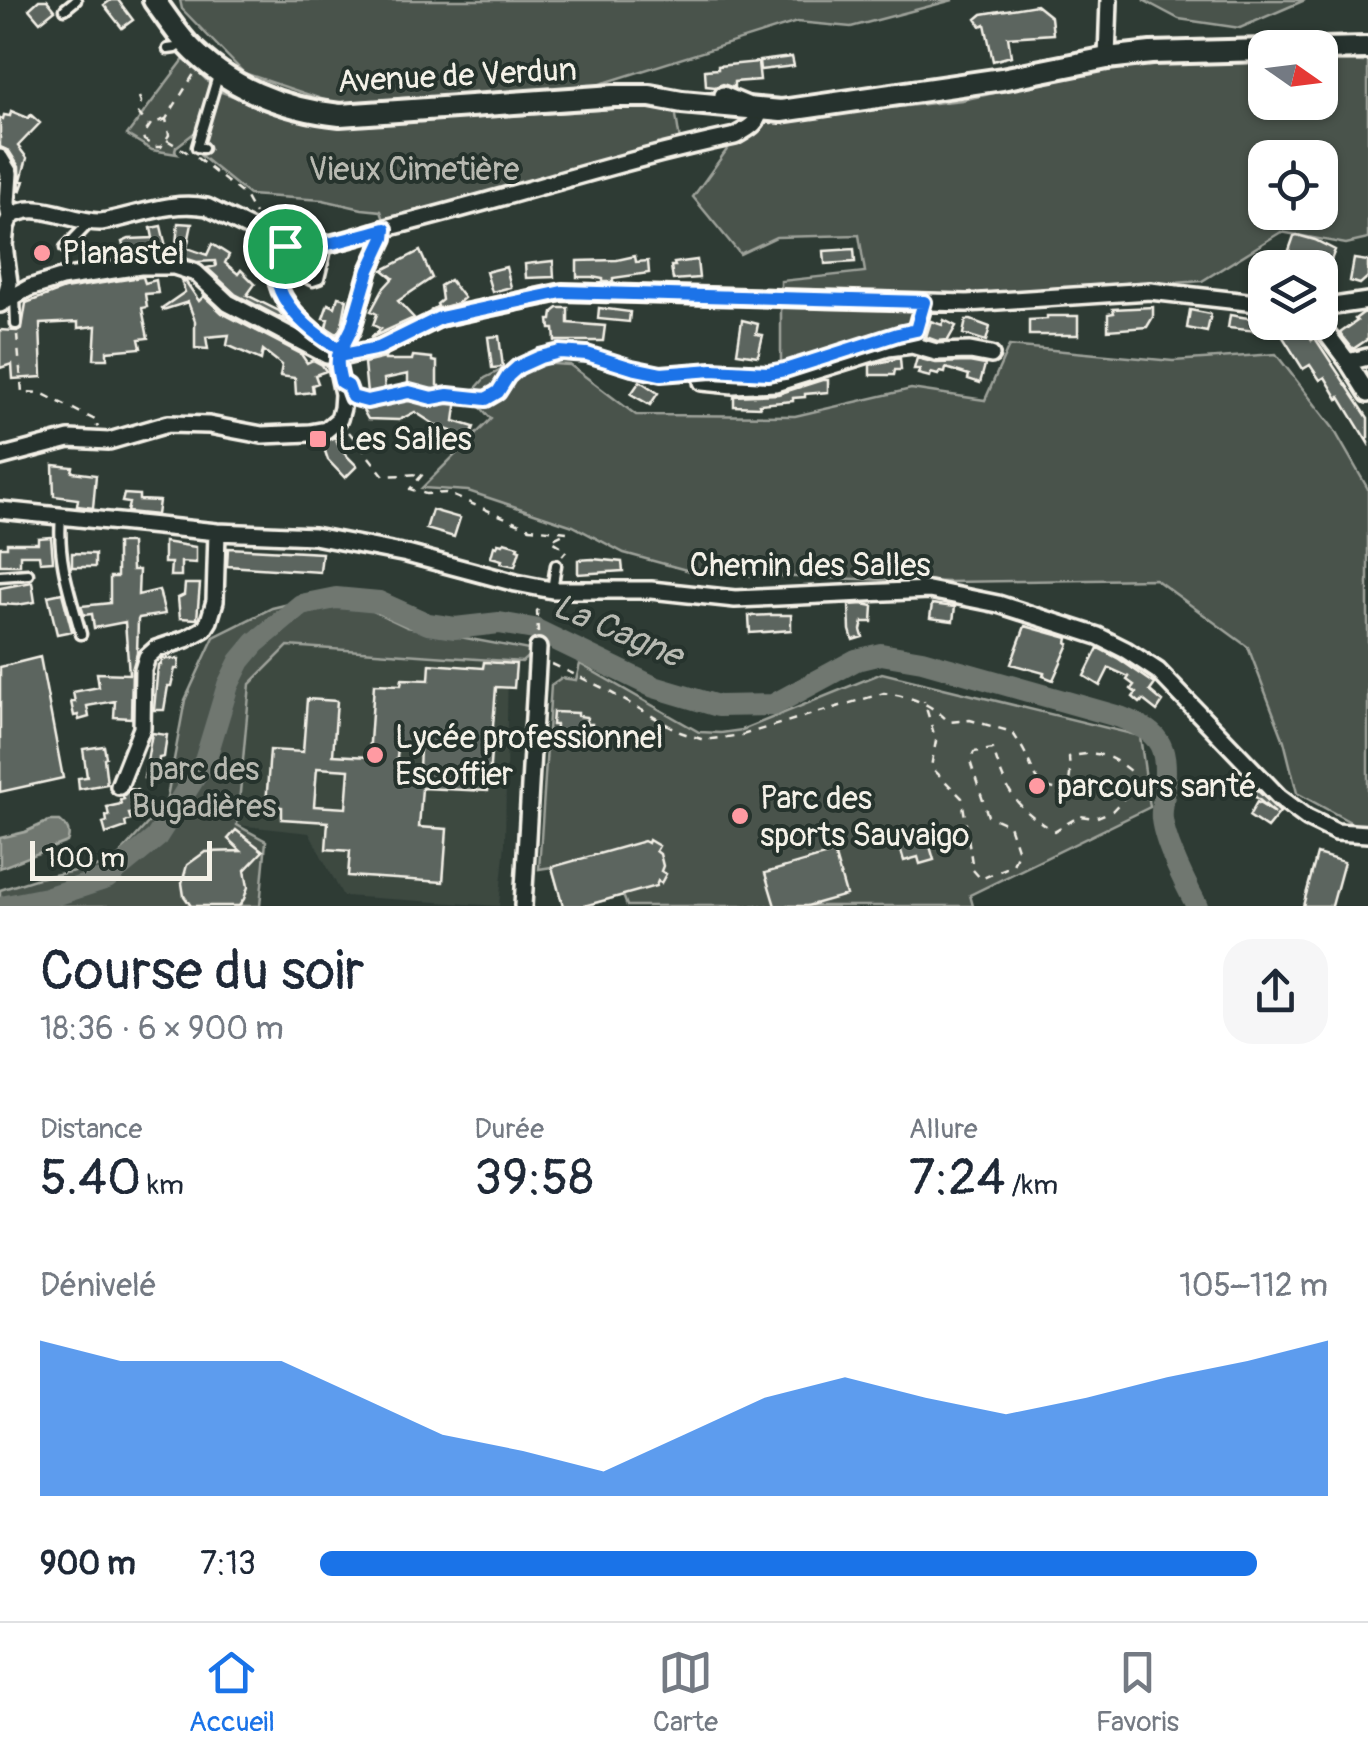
<!DOCTYPE html>
<html lang="fr">
<head>
<meta charset="utf-8">
<style>
	:root { --surface:#fff; --page:#f6f6f7; --text:#1f2937; --muted:#747a83; --line:#e0e1e3; --accent:#1a73e8 }
	body { margin:0; font-family:Pangolin,sans-serif; background:var(--page); color:var(--text); height:100vh; display:flex; flex-direction:column; font-size:38px; white-space:nowrap }
	* { box-sizing:border-box; margin:0 }
	p { font-size:32px; color:var(--muted) }
	.icon { flex:none; width:55px; height:55px; fill:none; stroke:currentColor; stroke-width:2; stroke-linecap:round; stroke-linejoin:round }
	.map { position:relative; height:906px; overflow:hidden }
	.panel { display:flex; flex-direction:column; background:var(--surface); flex:1 }
	.panel>* { flex:none }
	.needle { width:65px; rotate:104deg }
	.buttons { position:absolute; left:1248px; top:30px; display:grid; gap:20px }
	.buttons a { display:grid; place-items:center; width:90px; height:90px; border-radius:20px; background:var(--surface); box-shadow:0 2px 8px #0004; font-size:50px }
	.scale { position:absolute; left:30px; bottom:25px; width:182px; box-sizing:border-box; padding-left:10px; border:5px solid #f4f1e8; border-top:0; font-size:28px; line-height:35px; white-space:nowrap; color:#f4f1e8; -webkit-text-stroke:8px #26332d; paint-order:stroke }
	.pin { position:absolute; display:grid; place-items:center; width:85px; height:85px; color:#fff; margin:-42px; border:5px solid #fff; border-radius:50%; box-shadow:0 2px 10px #0007 }
	.round { display:grid; place-items:center; flex:none; width:105px; height:105px; border-radius:30px; background:var(--page) }
	.head { display:flex; align-items:center; justify-content:space-between; height:170px; padding:0 40px }
	h1 { font-size:55px; font-weight:600; line-height:75px }
	.stats { display:grid; grid-template-columns:repeat(3,1fr); gap:15px; height:170px; padding:10px 40px }
	.stats div { display:grid; align-content:center }
	.stats b { font-size:50px; font-weight:600 }
	.stats small { font-size:28px; font-weight:400 }
	.stats p { font-size:28px }
	.chart { height:280px; padding:20px 40px }
	.chart p { display:flex; justify-content:space-between }
	.chart svg { width:100%; height:180px; margin-top:10px; fill:var(--accent); opacity:.7 }
	ul { padding:0 40px; list-style:none; font-size:32px }
	li { display:grid; grid-template-columns:160px 120px 1fr; align-items:center; height:75px }
	li i { height:25px; border-radius:12px; background:var(--accent) }
	.tab-bar { display:flex; justify-content:space-around; align-items:center; height:140px; border-top:2px solid var(--line); background:var(--surface); font-size:28px; color:var(--muted) }
	.tab-bar a { display:grid; justify-items:center; gap:5px }
	.tab-bar .active { color:var(--accent) }
	.map>svg:first-child { display:block }
</style>
</head>
<body>
<div class="map">
<svg width="1368" height="906" viewBox="0 0 1368 906">
	<rect width="100%" height="100%" fill="#2e3b34"/>
	<filter id="ink" filterUnits="userSpaceOnUse"><feTurbulence type="fractalNoise" baseFrequency=".01" numOctaves="2"/><feDisplacementMap in="SourceGraphic" scale="20" xChannelSelector="R" yChannelSelector="G"/><feConvolveMatrix kernelMatrix="1 2 1 2 8 2 1 2 1" color-interpolation-filters="sRGB"/></filter>
	<g filter="url(#ink)">
		<path fill="#3c4841" d="M288,646l220,14 -3,184 -6,62 -156,-10 -34,-63 -72,-8 13,-141z"/>
		<path fill="#48524c" stroke="#9ea29a" stroke-width="2.5" fill-rule="evenodd" d="M180,0h773l-102,27 -54,-5 -225,71 -170,5 -66,6 -92,-31 -62,-64z
			M1143,0h162l-65,28 -61,-9z
			M1368,44v195l-22,5 -65,-12 -79,49 -273,20 -12,31 -136,47v-98l84,-9 -6,-37 -83,2 -36,17 -47,-57 38,-53 37,-23 194,-21 170,-37 133,-4v43h55v-42l43,2zM1265,158h55v54h-55z
			M185,58l26,27 -13,45 -22,17 -1,4 2,3 -25,-4 -25,-15z
			M216,90l73,26 50,8 170,-8 147,-10 19,3 5,32 -271,78 -25,1 -3,-9 -19,-2 -39,-9 -74,-5 -49,-40z
			M1009,346l164,15 103,-7 57,74 35,61v335l-12,1 -59,-32 -13,-52 -36,-94 -93,-68 -206,3 -248,-8 -77,-21 -51,-27 -105,-35 -46,-3 69,-69 -21,-24 15,-17 33,-16 52,3 66,50 159,1 116,-27 74,11z
			M335,593l72,34 127,24 -12,11 -234,-16 -38,38 -13,141 29,16 -6,65h-260v-16l38,-12 73,-14 55,-61 19,-103 29,-63 58,-29z
			M580,664l119,68 22,1 21,-3 140,-57 258,63 10,71 -180,88 3,11h-346l-4,-11 -39,11h-21l-11,-39 -13,2 12,-184 10,-7 15,2z"/>
		<path fill="#6f7770" stroke="#a4a8a0" stroke-width="2.5" d="M49,821h11c8,7 11,11 7,21l-67,26v-30l25,-6z"/>
		<g fill="none" stroke-linecap="round" stroke-linejoin="round">
			<path stroke="#6f7770" stroke-width="22" d="M6,906l40,-8 61,-20 49,-40 49,-77 23,-76 12,-24 15,-18 46,-38 35,-7 43,4 49,22 27,4 44,-5 35,6 120,58 64,19 55,-1 83,-45 25,-6 41,7 198,56c46,18 47,31 44,78 -1,7 -3,17 -2,24 3,25 23,64 35,87"/>
		</g>
		<path fill="#5c655e" stroke="#f4f1e8" stroke-width="2.5" fill-rule="evenodd" d="M39,0h8l8,10 -15,12 -11,-13z
			M111,0h7l15,20 -11,8 -18,-23z
			M1036,5l15,12 2,17 -45,3 3,19 -18,5 -8,-37 -4,2 -5,-7 6,-5z
			M792,57l2,9 -34,4 -1,-9z
			M758,62l2,18 -26,2v6l-11,-4 -8,3 -9,-1 -1,-16 13,-1v-3z
			M11,111l17,7 3,-3 9,8 -22,23 9,12 -6,22 3,1 -4,11 -1,-25 -10,-16 -9,-4v-29l3,1 1,-4 6,1z
			M178,223l14,1 -5,24 20,7 5,-11 17,11 -4,8 13,11 3,-4 14,14 -8,11 32,16 8,10 -52,-27 -28,-26 9,-2 -1,-5 -18,1 -22,-7z
			M161,226l7,29h-28l-21,3 -1,-3 7,-2 -3,-11 7,-3 24,-1 -2,-10z
			M1297,235l18,5 20,10 -7,17 -41,-11 7,-20z
			M854,249l1,13 -30,2 -1,-13z
			M420,251l12,27 -34,23 16,17 -44,20 11,-9 -8,-4 4,-11 -6,-3 12,-22 10,-11 -10,-8z
			M635,256l1,6 12,-1 1,12 -36,5v4h-10v-3l-11,-2h-15v-16l40,-1z
			M1354,259l14,2v16l-8,7 -10,-3z
			M697,260l2,18 -26,2 -2,-14h4l-1,-3z
			M553,261l1,16 -28,1 -1,-14z
			M506,267l5,20 -19,5 -6,-20z
			M141,277h2l2,6 11,-3 2,13 -13,1 2,13 -5,1 6,30 -9,1 2,9 -34,3v8h-13l2,-33 -18,2v-6l-38,2 2,53 -29,2 -1,-15 -12,4v-38l17,1 5,-3 4,-25 38,-14z
			M181,280l5,2 13,19 5,-5 18,17 79,41 6,9 6,-3 9,5 4,6 -11,4 3,8 -6,2 1,7 -17,2 -1,-16 -15,-2 2,-11 -19,-15 -2,10 -34,-15 2,-10 -23,2 2,12 -13,-1v-27l-7,-19 -25,8 -1,-2 23,-16z
			M450,280l14,18 -6,5 -28,8 8,-5 -1,-2 5,-4 -2,-14z
			M338,297l9,2 -5,26 -5,9 -11,-7 2,-8 -5,-1 5,-14 7,3z
			M1153,307v10l-6,10 -39,3v-16l6,-1 -1,-4z
			M558,308h10v15l37,3 -2,15h-48l-1,-12h-4l-1,-9h3l1,-8z
			M599,308l31,4 -1,10 -31,-3z
			M1190,310l21,4 -4,18 -20,-4z
			M1368,312v27l-15,10 -13,-16 17,-12 -2,-2 8,-6z
			M1230,315l30,5 -3,11 -29,-3z
			M1047,316h31v19h-49v-15l18,-1z
			M742,320l16,4 -2,10 7,1 -5,21 -21,-3z
			M944,320l12,6 -8,14 -11,1 -11,-4 5,-16 11,4z
			M966,320h5l19,7 -4,14 -23,-7z
			M1298,323l2,4 3,-2 9,15 3,-2 53,80v25l-28,-46 -2,2 -13,-22 -5,3 -10,-15 -7,4 -22,-35z
			M499,336l4,31 -11,1 -4,-31z
			M413,356l19,2v3l5,1v23l3,1 -2,10 19,3 -3,22 20,6 -4,11 -33,-12 -22,-14 -16,8 -31,-1 -9,-16 3,1 -1,-9 6,-1 -3,-31 21,-5v2h27zM408,374v21l-22,6 -2,-22z
			M900,358l1,12h-6l-1,5h-24v-10z
			M917,358l19,5 33,-1 16,3 -5,18 -12,-4 1,-4 -23,-7 -1,5 -5,-1 -2,3 -7,-2 -1,4 -12,-3 2,-5h-6z
			M822,380h6v12l-23,2v3l-12,1v3l-34,3 1,3 -26,-1v-10l44,-2z
			M640,381l18,12 -8,12 -19,-11z
			M335,437l6,13 16,16 -12,12 -17,-18 -6,-18z
			M53,465l20,2 -1,5 24,3 -3,33 -16,-2 1,-7 -24,-3z
			M124,494l15,1v5l20,1 -2,14 -30,-3 2,-9 -7,-1z
			M432,510l28,8 -6,19 -28,-8z
			M51,537l2,24 -13,1 -1,-7h-19v10h-20v-18h7v-4h31v-5z
			M164,542l32,5v16l-15,-1v14h-11l1,-13h-7z
			M504,542l14,4 -1,3 3,1 -5,16 -14,-3 1,-3 -11,-3 3,-11 3,1 1,-4 5,1z
			M117,543h14l1,27h7l-1,25 21,-5 6,24 -26,4 -1,2 -1,33 -5,17 -1,48 -17,-1 1,-16 -28,5 2,11 -10,3 -1,-5 -4,1 -3,-14h4l-2,-10 26,-5 -2,-14 32,1 -4,-52 -31,6 -2,-14 -8,1 -3,-9 29,-3v-26h7z
			M228,548l94,5 -2,19 -93,-6z
			M72,553l23,1v13h-23z
			M593,559l29,3 1,9 -45,3v-14z
			M32,582l3,20 -18,3 -17,-1v-16z
			M185,584h15l-3,35 -17,-1 -2,-20 6,-3z
			M62,593l10,38 -15,3 -9,-38z
			M863,604l10,2 -1,16h-9l-2,8 2,7 -10,3 -3,-10 -1,-25z
			M932,604l23,3 -2,14 -23,-3z
			M771,615h20v15l-41,3 -1,-17z
			M1025,626l43,12 -1,5 2,1 -16,36 -10,-4 1,-3 -33,-9z
			M1098,648l21,11 36,25 -5,7 13,11 -6,9 -14,-11 -3,3 -7,-6 3,-4 -5,-4 3,-4 -7,-5 2,-3 -20,-9 -9,18 -16,-10z
			M40,657l23,121 -63,14v-125z
			M162,659h17l-1,10h-3l-4,17h-3l-4,24h-10l4,-45h3z
			M484,662l32,2 -2,24 -18,-1 -8,104 -66,-3 -3,39 28,2 -4,53 -95,-6 2,-25 -24,-2 2,-27 -46,-3v-12l-16,-2 4,-55 33,2 4,-53 30,2 -4,54 36,2 5,-73 27,1 1,-6 27,1 1,-16 53,4zM398,748l22,1 -1,19 -23,-1zM317,768l32,2 -3,38 -32,-2z
			M553,712l25,1v3l9,1 -1,7h6l-1,15 -23,-1v3l-13,-1 1,-15h-4z
			M152,733l15,2 -3,22 -5,1 -2,21 -13,-1z
			M104,746l2,11 -2,1 3,26 -28,5 -1,-11 9,-1 -4,-28z
			M130,789l7,1 4,17 -5,1 1,4 -8,2 2,6 -6,2 1,5 -20,7 -3,-11 4,-1 -1,-6h3l-2,-9 14,-3 -1,-4 4,-1 -1,-3z
			M1256,789l24,23 -13,16 -18,-12 8,-14 18,11 -23,-19z
			M925,829l9,31 -14,4 -2,-7 -14,4 -7,-24z
			M236,830l27,21 -18,19 3,17 -4,12 -5,7h-48l-7,-10 -2,-13 5,-18 18,-13 36,-1 -13,-12z
			M649,840l10,6 -3,5 4,3 3,12 -2,5 5,3 -5,9 -3,-2 -2,5 -72,20h-21l-11,-39 92,-26 4,2z
			M834,853l12,42 -39,11h-32l-10,-33z
			M1317,854l27,8 -12,44h-29z"/>
		<g fill="none" stroke-linecap="round" stroke-linejoin="round">
			<defs>
				<path id="service" d="M65,9l11,-9
					M168,49l7,-1 9,-6
					M203,148l-6,-1 21,-71
					M65,248l25,-26
					M298,248c2,13 1,28 15,33l6,-2 8,-34
					M15,296l1,28
					M61,517c-4,42 9,77 20,117
					M0,576l28,-2
					M552,590l4,-25"/>
				<path id="minor" d="M1107,58l2,-58
					M0,158l9,15 -2,30 3,14 -4,10 -2,18 5,38 -5,18
					M10,217c27,-19 61,6 91,5 36,-6 69,-22 106,-15l78,39c38,5 77,-12 113,-21 113,-28 223,-65 337,-89 11,-7 24,-11 24,-26l-36,-15
					M285,246c-30,39 22,86 55,103
					M0,304l29,-16 32,-10 79,-12h34l22,7 32,30 99,52 18,1 34,-8 61,-30 122,-26 405,11 183,-12 115,13
					M1320,308l48,-7
					M1318,322l30,40 20,32
					M912,345l12,-43
					M1348,362l20,-5
					M702,382l31,3 42,-2 113,-35 24,-3 24,7 34,-1 21,4
					M0,457l69,-18 40,2 59,-17 41,1 53,10 48,-2 16,-3 13,-11 3,-11 1,-14 -6,-28 2,-13 13,-24 17,-59 15,-32 1,-9
					M0,510l217,22 97,4 93,18 109,29 36,7h99l84,9 194,-9 69,14 100,32 28,14 32,21 121,126 28,21 29,14 32,2
					M119,786l23,-58 1,-58 4,-13 9,-8 30,-10 18,-10 5,-8 6,-20 2,-69
					M523,906l15,-258"/>
				<path id="secondary" d="M154,0c11,15 21,31 33,44 40,43 95,65 153,71l274,-19h36l32,6 99,9 221,-32 105,-21 44,-5 114,-3
					M1320,49l48,-1"/>
			</defs>
			<use href="#service" stroke="#f4f1e8" stroke-width="15"/>
			<use href="#minor" stroke="#f4f1e8" stroke-width="22"/>
			<use href="#secondary" stroke="#f4f1e8" stroke-width="28"/>
			<path stroke="#f4f1e8" stroke-width="2.5" stroke-dasharray="8 8" stroke-linecap="butt" d="M139,97l2,5 -3,11 10,12
				M166,119l-15,5 -8,12 1,4 11,7h6l8,-12 -3,-16 28,-45
				M167,140l23,14
				M197,158l48,38 10,18
				M17,335l5,57 19,1 56,28 2,4 -3,2
				M358,400l13,1 38,-9 24,5 15,-2 37,4 13,-7 10,-16 13,-11 39,-13 27,2 45,14 29,6 31,-2
				M349,432l35,44 39,-2 -13,15 16,5 20,-1 84,35 38,4 -17,8 16,10 -5,6
				M538,633l-1,-22 6,-8
				M552,664l49,23 79,45 24,8 38,-5 142,-42c27,4 45,9 65,29l21,-2 42,12c5,7 10,15 14,23 11,24 11,35 42,35l2,-15 -1,-18c26,-7 40,-3 61,14v21l-18,19 -17,7 -15,-2 -26,15c-39,-24 -48,-39 -61,-82l-19,3 -4,9 18,55 21,9 9,27 -5,13 -32,14 -8,-9 -11,-72 -31,-31 5,-26 -12,-40"/>
			<use href="#service" stroke="#26332d" stroke-width="8"/>
			<use href="#minor" stroke="#26332d" stroke-width="15"/>
			<use href="#secondary" stroke="#26332d" stroke-width="20"/>
		</g>
	</g>
	<g fill="none" stroke-linecap="round" stroke-linejoin="round" filter="url(#ink)">
		<defs>
			<path id="route" d="M285,246c-30,39 22,86 55,103 -4,12 -2,21 1,33l7,4 4,11 15,4 42,-9 23,6 16,-3 38,4 12,-7 10,-16 10,-9 22,-10 20,-5 27,2 45,14 29,6 51,-4 56,3 17,-3 113,-36 18,-4 8,-28 -362,-10 -122,26 -61,30 -41,8 14,-28 17,-58 15,-32 1,-9c-32,8 -67,22 -100,17"/>
		</defs>
		<use href="#route" stroke="#fff" stroke-width="20"/>
		<use href="#route" stroke="#1a73e8" stroke-width="12"/>
	</g>
	<g fill="#ff9aa2" stroke="#26332d" stroke-width="4">
		<circle cx="42" cy="253" r="10"/>
		<rect x="308" y="429" width="20" height="20" rx="5"/>
		<circle cx="375" cy="755" r="10"/>
		<circle cx="1037" cy="786" r="10"/>
		<circle cx="740" cy="816" r="10"/>
	</g>
	<g text-anchor="middle" stroke-width="8" stroke-linejoin="round" paint-order="stroke">
		<g font-size="32" fill="#f4f1e8" stroke="#26332d">
			<text transform="translate(457 75) rotate(-3)" y="11">Avenue de Verdun</text>
			<text x="810" y="576">Chemin des Salles</text>
		</g>
		<g font-size="32" fill="#b8b9b1" stroke="#26332d">
			<text x="414" y="180">Vieux Cimetière</text>
			<text x="204" y="780">parc des<tspan x="204" dy="37">Bugadières</tspan></text>
		</g>
		<g font-size="32" fill="#f4f1e8" stroke="#26332d" text-anchor="start">
			<text x="62" y="264">Planastel</text>
			<text x="338" y="450">Les Salles</text>
			<text x="395" y="748">Lycée professionnel<tspan x="395" dy="37">Escoffier</tspan></text>
			<text x="1057" y="797">parcours santé</text>
			<text x="760" y="809">Parc des<tspan x="760" dy="37">sports Sauvaigo</tspan></text>
		</g>
		<g font-size="35" font-style="italic" fill="#b8bab2" stroke="#26332d">
			<text transform="translate(618 630) rotate(23)" y="12">La Cagne</text>
		</g>
	</g>
</svg>
<div class="buttons">
<a><svg class="needle" viewBox="-14 -14 28 28"><path d="M0-13l5 13h-10z" fill="#e53935"/><path d="M0 13l5-13h-10z" fill="#747a83"/></svg></a>
<a><svg class="icon" aria-label="locate" viewBox="0 0 24 24"><circle cx="12" cy="12" r="6"/><path d="M12 2v4M12 18v4M2 12h4M18 12h4"/></svg></a>
<a><svg class="icon" aria-label="layers" viewBox="0 0 24 24"><path d="M12 4l9 5-9 5-9-5zM3 14l9 5 9-5"/></svg></a>
</div>
<div class="scale">100 m</div>
<div class="pin" style="left:285px;top:246px;background:#1e9e55"><svg class="icon" aria-label="arrive" viewBox="0 0 24 24"><path d="M6 21V4h12l-3 4 3 4H6"/></svg></div>
</div>
<section class="panel">
<div class="head"><div><h1>Course du soir</h1><p>18:36 · 6 × 900 m</p></div><a class="round"><svg class="icon" aria-label="share" viewBox="0 0 24 24"><path d="M12 15V3M7 8l5-5 5 5M5 13v7h14v-7"/></svg></a></div>
<div class="stats">
<div><p>Distance</p><b>5.40<small> km</small></b></div>
<div><p>Durée</p><b>39:58</b></div>
<div><p>Allure</p><b>7:24<small> /km</small></b></div>
</div>
<div class="chart"><p><span>Dénivelé</span>105–112 m</p>
<svg viewBox="0 0 160 44" preserveAspectRatio="none"><path d="M0 44V6L10 11L20 11L30 11L40 20L50 29L60 33L70 38L80 29L90 20L100 15L110 20L120 24L130 20L140 15L150 11L160 6V44z"/></svg>
</div>
<ul>
<li><b>900 m</b>7:13<i style="width:93%"></i></li>
</ul>
</section>
<nav class="tab-bar">
<a class="active"><svg class="icon" aria-label="home" viewBox="0 0 24 24"><path d="M3 11l9-7 9 7M6 9v11h12V9"/></svg>Accueil</a>
<a><svg class="icon" aria-label="map" viewBox="0 0 24 24"><path d="M3 6l6-2 6 2 6-2v14l-6 2-6-2-6 2zM9 4v14M15 6v14"/></svg>Carte</a>
<a><svg class="icon" aria-label="saved" viewBox="0 0 24 24"><path d="M7 4h10v16l-5-4-5 4z"/></svg>Favoris</a>
</nav>
</body>
</html>
